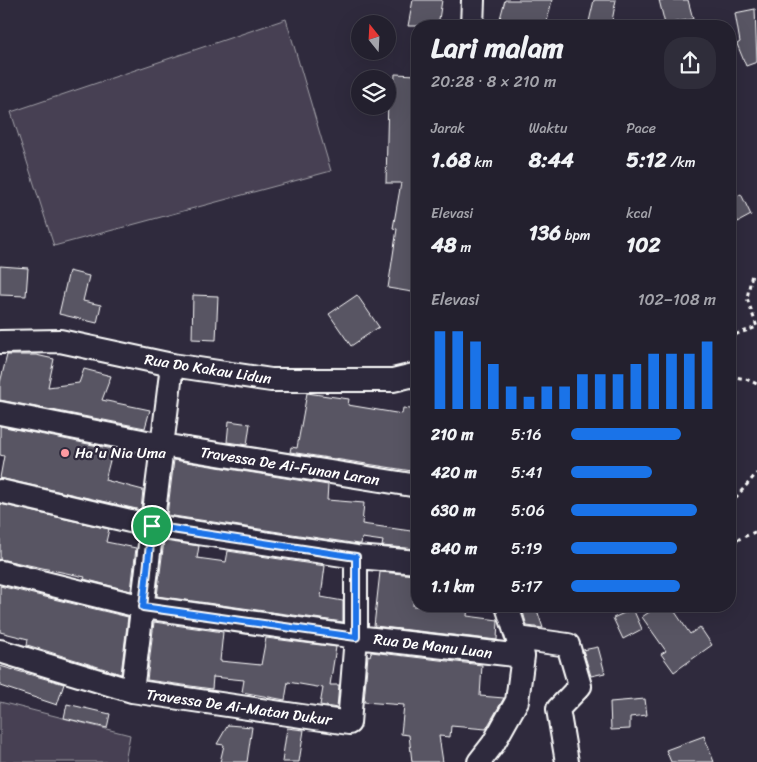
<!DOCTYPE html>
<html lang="id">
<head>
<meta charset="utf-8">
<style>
	:root { --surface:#23202e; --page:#2f2d3a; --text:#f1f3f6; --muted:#a3a3aa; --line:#403e4a; --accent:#1a73e8 }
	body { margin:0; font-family:Sriracha,sans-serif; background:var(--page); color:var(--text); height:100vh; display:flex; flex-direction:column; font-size:19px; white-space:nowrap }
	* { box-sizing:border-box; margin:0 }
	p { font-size:16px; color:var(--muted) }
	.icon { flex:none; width:28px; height:28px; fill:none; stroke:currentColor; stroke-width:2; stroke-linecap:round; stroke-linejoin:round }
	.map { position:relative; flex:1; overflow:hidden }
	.drawer { position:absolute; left:411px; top:20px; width:325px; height:592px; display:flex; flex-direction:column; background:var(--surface); border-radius:20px; box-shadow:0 5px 20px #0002,0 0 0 1px var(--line) }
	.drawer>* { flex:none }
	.needle { width:32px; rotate:342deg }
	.fabs { position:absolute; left:351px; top:15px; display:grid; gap:10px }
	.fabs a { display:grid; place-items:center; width:45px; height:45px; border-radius:50%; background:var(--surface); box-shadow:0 5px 20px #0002,0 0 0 1px var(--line); font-size:25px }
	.pin { position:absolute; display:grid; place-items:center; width:42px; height:42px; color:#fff; margin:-21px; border:2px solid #fff; border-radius:50%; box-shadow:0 1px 5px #0007 }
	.round { display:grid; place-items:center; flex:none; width:52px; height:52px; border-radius:20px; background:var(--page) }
	.head { display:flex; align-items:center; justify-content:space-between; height:85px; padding:0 20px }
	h1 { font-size:28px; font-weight:700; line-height:38px }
	.stats { display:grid; grid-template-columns:repeat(3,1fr); gap:8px; height:85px; padding:5px 20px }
	.stats div { display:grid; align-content:center }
	.stats b { font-size:21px; font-weight:700 }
	.stats small { font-size:14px; font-weight:400 }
	.stats p { font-size:14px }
	.chart { height:140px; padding:10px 20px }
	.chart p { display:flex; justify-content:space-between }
	.chart svg { width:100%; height:90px; margin-top:5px; stroke:var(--accent); stroke-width:6 }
	ul { padding:0 20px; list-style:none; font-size:16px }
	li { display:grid; grid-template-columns:80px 60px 1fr; align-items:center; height:38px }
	li i { height:12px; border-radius:6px; background:var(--accent) }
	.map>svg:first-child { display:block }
</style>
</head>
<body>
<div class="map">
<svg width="757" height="762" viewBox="0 0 757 762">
	<rect width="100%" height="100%" fill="#2f2a3d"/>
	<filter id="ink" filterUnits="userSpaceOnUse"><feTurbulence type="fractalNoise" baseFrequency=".02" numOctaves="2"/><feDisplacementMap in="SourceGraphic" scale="10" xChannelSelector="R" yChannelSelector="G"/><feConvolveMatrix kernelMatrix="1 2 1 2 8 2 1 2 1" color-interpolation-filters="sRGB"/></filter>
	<g filter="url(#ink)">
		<path fill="#464152" stroke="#a2a0a8" d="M286,19l45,152 -277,75 -43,-134z
			M0,702l130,33 -5,27h-125z"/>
		<path fill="#595564" stroke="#fff" d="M413,0h29l-4,26h-30z
			M505,0h47l-6,26h-48z
			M594,0h22l-5,26h-23z
			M659,0h29l5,19 -28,5z
			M755,9l2,53 -11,4 -9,-22 3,-2 -5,-29z
			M395,74l23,1v218l-30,-5 9,-59 -4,-1 8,-45h-15l2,-88h6z
			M741,194l10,21 -13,7 -8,-16v-6z
			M0,266l28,2 -2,28 -26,-1z
			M69,271l20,5 -6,25 18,4 -4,18 -38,-9z
			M193,295l25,1 -2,44 -24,-1z
			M357,295l22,32 -28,19 -22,-32z
			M7,355h29l18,4 -6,28 31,-4 5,-14 27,7 -9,24 48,10 -5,18 -145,-28v-17z
			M307,393l42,6 -1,6 54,9 1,-6 15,2v62l-128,-20 1,-5 6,1z
			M229,421l21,3 -3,21 -20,-3z
			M0,426l113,23 -8,31 38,10 -2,20 -141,-32 4,-22 -4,-1z
			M174,460l154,25 -1,15 37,3 -2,21 56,8v17l-36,-3 1,-5 -21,-3 -1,6h-3l-191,-29z
			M0,504l109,25 -3,13 30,6 -5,43 -47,-12 1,-2 -85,-18z
			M164,541l35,5 -2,12 29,4 2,-11 97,15 -4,31 22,4v21l-186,-26z
			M380,572l35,3 -2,31h55l-1,10 31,4 -1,20 -123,-14z
			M0,586l128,31 -7,57 -94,-29 1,-6 -28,-7z
			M658,606h13l19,28 10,-7 12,18 -38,27 -13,-18 5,-3 -24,-34z
			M536,607l7,21 -16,-2 -4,-14z
			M633,609l9,20 -19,10 -10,-21z
			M154,622l69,10 -3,29 41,4 5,-27 70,9 -6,38h9l-2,23 -17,-3 3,-17 -35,-6 -3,18 -43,-8 2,-12 -31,-3 -1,12 -65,-9z
			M598,647l7,26 -14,3 -8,-26z
			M371,652l111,13 -2,31 24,2 -18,31 -35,-3 -1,11 -11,-1 4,26h-31l-3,-27 -8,-1 3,-29 -40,-3 4,-47 2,1z
			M0,666l64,18 -7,21 -57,-19z
			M645,699l2,16 -17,2v12l-19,1 -1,-28z
			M67,704l43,10 -3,14 -43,-10z
			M228,725l24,2 -5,35h-27l4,-17 -7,-1z
			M287,728l17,2 -5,32h-17z
			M704,736l10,26h-43l-5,-12z"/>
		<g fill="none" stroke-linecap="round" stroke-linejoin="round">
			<defs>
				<path id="minor" d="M472,26l1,-26
					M0,342l60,-1 112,24 99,15h122l25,-6
					M0,413l162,32 256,41
					M0,491l152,35 204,31 62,5
					M0,572l143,35 213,30 167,19 -16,-50
					M518,638l50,7 12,41 -22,23 9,53
					M0,651l132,40 40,-326
					M132,691l217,32 7,-86v-80
					M479,762l14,-18 24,-43 6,-45"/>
			</defs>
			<use href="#minor" stroke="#fff" stroke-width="26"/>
			<path stroke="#fff" stroke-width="3" stroke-dasharray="4 4" stroke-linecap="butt" d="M730,340l4,-5 23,-8 -10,-29 5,-24
				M730,376l16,3 11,5
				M730,504l27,-31
				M730,536l7,4 20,-9"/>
			<use href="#minor" stroke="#2f2a3d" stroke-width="22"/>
		</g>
	</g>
	<g fill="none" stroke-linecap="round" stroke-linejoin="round" filter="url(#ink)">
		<defs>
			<path id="route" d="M152,526l204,31v80l-213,-30z"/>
		</defs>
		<use href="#route" stroke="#fff" stroke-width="10"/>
		<use href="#route" stroke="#1a73e8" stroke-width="6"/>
	</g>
	<circle fill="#ff9aa2" stroke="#2f2a3d" stroke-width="2" cx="65" cy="453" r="5"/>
	<g text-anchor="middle" stroke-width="4.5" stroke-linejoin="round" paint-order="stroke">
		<g font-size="15" fill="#fff" stroke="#2f2a3d">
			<text transform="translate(208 369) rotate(9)" y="5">Rua Do Kakau Lidun</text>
			<text transform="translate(290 466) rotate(9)" y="5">Travessa De Ai-Funan Laran</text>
			<text transform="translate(433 646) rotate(7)" y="5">Rua De Manu Luan</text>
			<text transform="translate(239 707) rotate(8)" y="5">Travessa De Ai-Matan Dukur</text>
		</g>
		<g font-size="15" fill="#fff" stroke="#2f2a3d" text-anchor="start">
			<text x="75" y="458">Ha'u Nia Uma</text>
		</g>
	</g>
</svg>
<div class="fabs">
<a><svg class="needle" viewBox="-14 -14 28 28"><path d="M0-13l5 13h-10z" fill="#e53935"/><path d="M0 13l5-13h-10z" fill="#a3a3aa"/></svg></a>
<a><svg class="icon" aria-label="layers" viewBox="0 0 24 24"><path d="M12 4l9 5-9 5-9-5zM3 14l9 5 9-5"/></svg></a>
</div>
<div class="pin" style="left:152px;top:526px;background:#1e9e55"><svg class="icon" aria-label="arrive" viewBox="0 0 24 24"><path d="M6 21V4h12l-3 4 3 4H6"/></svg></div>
<section class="drawer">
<div class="head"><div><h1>Lari malam</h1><p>20:28 · 8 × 210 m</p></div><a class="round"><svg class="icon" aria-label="share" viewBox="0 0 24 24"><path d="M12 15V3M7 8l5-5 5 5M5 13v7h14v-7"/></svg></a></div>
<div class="stats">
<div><p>Jarak</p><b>1.68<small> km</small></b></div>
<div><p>Waktu</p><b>8:44</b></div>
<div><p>Pace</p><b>5:12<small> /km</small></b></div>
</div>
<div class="stats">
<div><p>Elevasi</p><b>48<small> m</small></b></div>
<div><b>136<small> bpm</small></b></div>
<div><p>kcal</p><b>102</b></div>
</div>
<div class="chart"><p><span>Elevasi</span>102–108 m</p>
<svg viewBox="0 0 160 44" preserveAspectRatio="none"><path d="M5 44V6M15 44V6M25 44V11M35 44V22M45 44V33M55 44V38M65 44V33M75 44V33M85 44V27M95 44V27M105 44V27M115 44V22M125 44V17M135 44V17M145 44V17M155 44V11"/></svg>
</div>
<ul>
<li><b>210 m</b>5:16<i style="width:76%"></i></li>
<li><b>420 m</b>5:41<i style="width:56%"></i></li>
<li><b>630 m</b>5:06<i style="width:87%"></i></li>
<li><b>840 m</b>5:19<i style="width:73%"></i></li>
<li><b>1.1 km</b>5:17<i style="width:75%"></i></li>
</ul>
</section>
</div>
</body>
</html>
